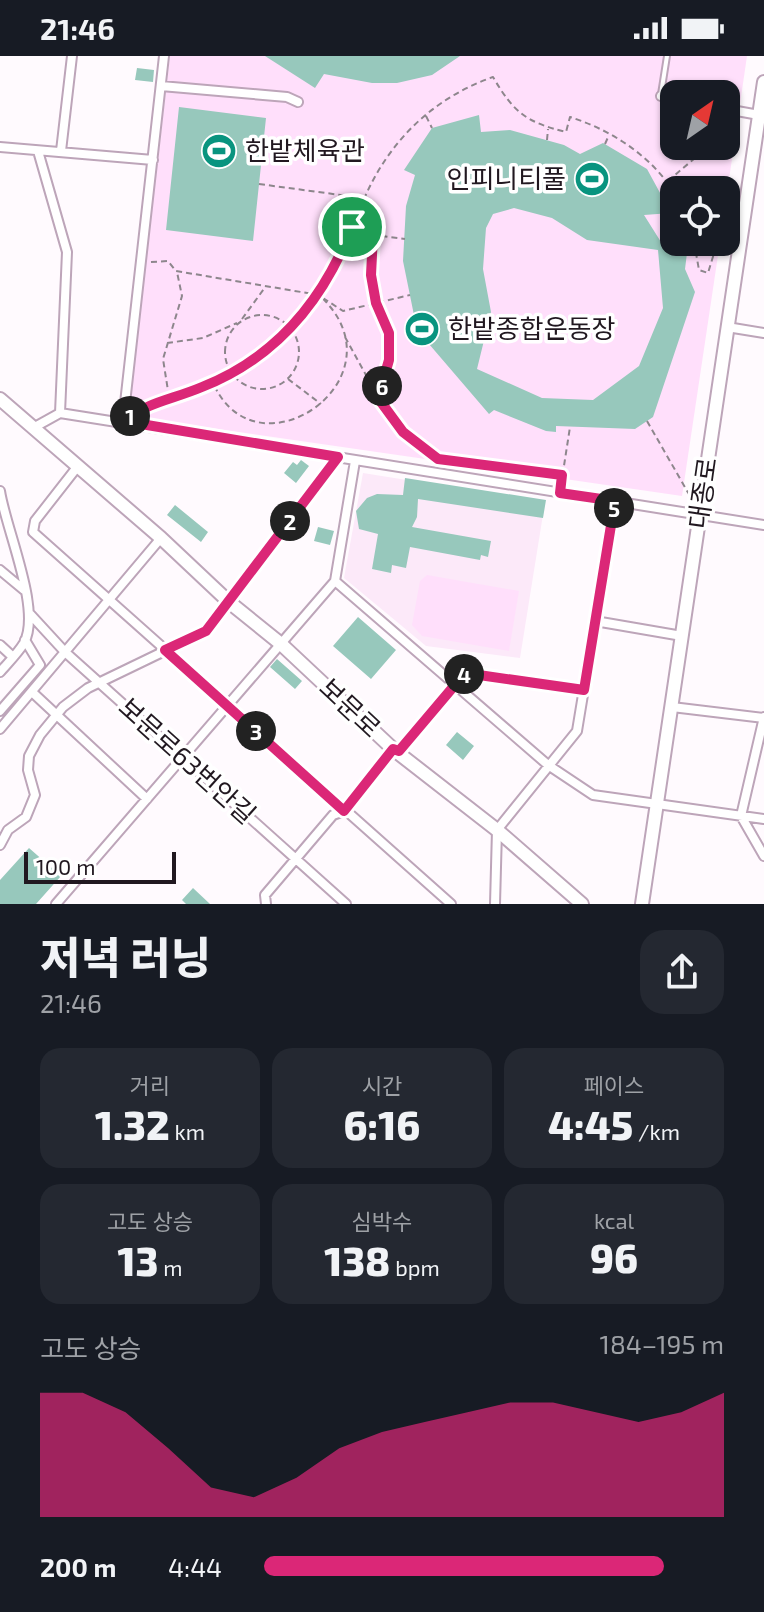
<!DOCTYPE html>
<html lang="ko">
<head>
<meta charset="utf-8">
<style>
	:root { --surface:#171b24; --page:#242831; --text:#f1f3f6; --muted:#9ea1a6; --accent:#db2777 }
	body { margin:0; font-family:"Exo 2","Noto Sans KR",sans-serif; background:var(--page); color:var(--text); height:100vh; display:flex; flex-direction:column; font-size:30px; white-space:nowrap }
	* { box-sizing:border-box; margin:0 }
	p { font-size:26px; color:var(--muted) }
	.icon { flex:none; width:44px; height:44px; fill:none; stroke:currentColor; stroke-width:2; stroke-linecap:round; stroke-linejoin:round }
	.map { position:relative; height:848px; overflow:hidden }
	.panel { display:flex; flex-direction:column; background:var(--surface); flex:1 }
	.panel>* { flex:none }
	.needle { width:52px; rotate:34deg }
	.buttons { position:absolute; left:660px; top:24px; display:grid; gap:16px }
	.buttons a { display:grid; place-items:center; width:80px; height:80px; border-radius:16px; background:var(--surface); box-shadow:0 2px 6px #0004; font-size:40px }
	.scale { position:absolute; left:24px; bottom:20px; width:152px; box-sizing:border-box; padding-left:8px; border:4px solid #211820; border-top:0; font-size:22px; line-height:28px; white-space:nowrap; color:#211820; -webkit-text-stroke:6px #fff; paint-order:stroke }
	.pin { position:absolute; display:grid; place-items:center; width:68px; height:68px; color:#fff; margin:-34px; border:4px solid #fff; border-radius:50%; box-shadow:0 2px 8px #0007 }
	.km { position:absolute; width:40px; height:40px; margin:-20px; border-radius:50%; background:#222; color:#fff; font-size:22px; line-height:40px; text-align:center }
	.round { display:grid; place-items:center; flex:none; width:84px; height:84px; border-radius:24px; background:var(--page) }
	.head { display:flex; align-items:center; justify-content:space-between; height:136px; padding:0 40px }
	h1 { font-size:44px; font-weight:800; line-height:60px }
	.figures { display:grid; grid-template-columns:repeat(3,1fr); gap:12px; height:136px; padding:8px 40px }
	.figures div { display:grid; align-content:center; border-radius:20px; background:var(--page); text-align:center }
	.figures b { font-size:40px; font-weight:800 }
	.figures small { font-size:22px; font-weight:400 }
	.figures p { font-size:22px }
	.chart { height:224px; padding:16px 40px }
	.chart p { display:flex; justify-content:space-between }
	.chart svg { width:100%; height:144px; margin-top:8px; fill:var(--accent); opacity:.7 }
	ul { padding:0 40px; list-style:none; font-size:26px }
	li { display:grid; grid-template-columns:128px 96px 1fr; align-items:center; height:60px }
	li i { height:20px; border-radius:10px; background:var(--accent) }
	.status { display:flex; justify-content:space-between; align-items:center; height:56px; padding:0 40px; background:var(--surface); direction:ltr }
	.status svg { height:22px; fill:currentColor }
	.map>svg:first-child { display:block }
</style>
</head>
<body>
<div class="status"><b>21:46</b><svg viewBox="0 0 49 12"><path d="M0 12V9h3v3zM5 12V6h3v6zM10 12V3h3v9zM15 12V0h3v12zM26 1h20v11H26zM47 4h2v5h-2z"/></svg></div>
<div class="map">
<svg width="764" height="848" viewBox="0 0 764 848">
	<rect width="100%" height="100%" fill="#fffafe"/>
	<path fill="#fce9f9" d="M363,417l182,29 -25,156 -94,-12 -82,-68z"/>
	<path fill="#ffdffb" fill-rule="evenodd" d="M170,0h577l-21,144v-10h-52v52h46l-38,254 -554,-80zM674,38h52v52h-52z
		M427,519l92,16 -10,60 -87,-15 -10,-11 8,-44z"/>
	<path fill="#97c8bc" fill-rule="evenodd" d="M265,0h195l-28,19 -35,8h-25l-48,-9 -9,14z
		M137,12l17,2 -1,12 -18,-2z
		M179,51l87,11 -13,123 -87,-11z
		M479,59l2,17 29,-2 54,15 16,9 23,-11 44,26 24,44 -27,2 17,27 27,3 -3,24 10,23 -42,125 -18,12 -79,-3v6l-10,-1 -52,-21 -5,4 -72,-84 -14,-69 3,-55 9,-31 -11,-5 28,-42zM514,152l38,10 35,22 71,10 5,58 -24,58 -46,34 -51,-2 -65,-29 14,-57 -8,-43 3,-41 7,-14z
		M301,404l8,6 -13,17 -12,-10 9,-11 4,3z
		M405,422l141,22 -3,18 -125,-19 -1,18 -5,10 79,14 -3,16 -7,-2 -1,5 -70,-13 -4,21 -14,-3 -1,8 -19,-4 6,-35 -19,-5 -3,-18 11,-13 10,-4 26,1z
		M175,449l33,27 -7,10 -34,-27z
		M318,471l16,4 -4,14 -16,-4z
		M358,561l38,33 -25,29 -38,-33z
		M277,603l25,22 -7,8 -25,-22z
		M457,676l17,14 -11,14 -17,-15z
		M29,792l32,28 -25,28h-36v-24z
		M193,832l17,16h-24l-4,-4z"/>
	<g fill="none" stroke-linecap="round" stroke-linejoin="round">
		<defs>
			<path id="service" d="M661,38l6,-38"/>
			<path id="minor" d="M161,30l126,11 11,5
				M661,40l13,3
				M726,53l33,6
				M0,91l153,13
				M38,95l29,101 -7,161
				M61,95l11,-95
				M727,271l37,6
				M123,365l41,-365
				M33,372l27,-15 704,112
				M355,405l-20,120 213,184 45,30 171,24
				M78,410l-43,55 -2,11 418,372
				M0,435c6,39 42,119 24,152 -6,10 -16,20 -24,29
				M0,514l24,20
				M30,558l35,38 281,252
				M595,565l87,15
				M0,589l13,12
				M32,636l115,107
				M672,651l92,11
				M0,655l40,-46 -15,-25
				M764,661l-23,99 23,40
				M0,673l161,-191
				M399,695l66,-78 119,17
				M0,789l8,-15 18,-13 9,-22 -7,-25 1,-14 11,-21 23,-28 25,-19 118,-57 132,-174
				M56,848l279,-323
				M266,848l-1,-9 68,-80 11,-4 49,-62
				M495,848l2,-74 80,-99 38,-230"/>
			<path id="secondary" d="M0,343l161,139 68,64 52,42 112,105 104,81 85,74"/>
			<path id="primary" d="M642,848l122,-822"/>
		</defs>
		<use href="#service" stroke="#bda5b9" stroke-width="8"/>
		<use href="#minor" stroke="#bda5b9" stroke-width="12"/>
		<use href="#secondary" stroke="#bda5b9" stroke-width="16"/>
		<use href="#primary" stroke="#bda5b9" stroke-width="16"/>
		<path stroke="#8d868c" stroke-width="2" stroke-dasharray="6 4" stroke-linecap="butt" d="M426,60l6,12
			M547,84l1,-11
			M605,88l4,-9
			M668,125l41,-35
			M259,128l104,14
			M354,169l19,10 32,4
			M373,179c-2,48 4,72 24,115
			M694,186l5,28 9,3 7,-23
			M151,206l17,-1 8,10 143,24c89,81 -60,186 -105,90
			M323,242l20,13 67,-16
			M225 296a37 37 0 1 1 74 0a37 37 0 1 1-74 0Z
			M242,263l24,-33
			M345,281l43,78 50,44 124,16
			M167,287l36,-5 34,-15
			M288,323l33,25
			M169,341l-6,-38 19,-63 -5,-24
			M378,342l11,-38v-26
			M134,358c20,-15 45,-17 68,-26 37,-15 73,-41 99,-71 32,-34 45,-76 63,-118 25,-58 69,-101 129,-122 21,36 33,45 73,55l4,-15c41,13 80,38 104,75
			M647,365l43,75
			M561,429l9,-58"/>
		<use href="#service" stroke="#fff" stroke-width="4"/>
		<use href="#minor" stroke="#fff" stroke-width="8"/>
		<use href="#secondary" stroke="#fff" stroke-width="12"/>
		<use href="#primary" stroke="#fff" stroke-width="12"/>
	</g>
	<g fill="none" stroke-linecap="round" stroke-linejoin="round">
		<defs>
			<path id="route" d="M353,168l20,11 -2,40 5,28 13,30v27l-11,38 25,34 35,27 124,16 -2,18 55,8 -31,189 -119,-17 -66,78 -6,-2 -49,62 -179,-161 41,-19 132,-174 -215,-36c28,-20 48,-21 79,-34 76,-30 123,-89 151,-163z"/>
		</defs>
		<use href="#route" stroke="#fff" stroke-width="16"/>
		<use href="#route" stroke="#db2777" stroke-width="10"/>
	</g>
	<defs>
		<symbol id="stadium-disc" viewBox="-11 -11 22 22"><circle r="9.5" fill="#09947f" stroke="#fff"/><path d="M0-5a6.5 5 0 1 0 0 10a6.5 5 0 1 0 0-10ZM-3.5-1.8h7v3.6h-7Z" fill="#fff"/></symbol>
	</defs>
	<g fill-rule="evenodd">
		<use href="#stadium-disc" x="199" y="75" width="40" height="40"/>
		<use href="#stadium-disc" x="572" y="103" width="40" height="40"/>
		<use href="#stadium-disc" x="402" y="253" width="40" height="40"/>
	</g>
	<g text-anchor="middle" stroke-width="7" stroke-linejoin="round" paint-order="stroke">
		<g font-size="26" fill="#211820" stroke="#fff" text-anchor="start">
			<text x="245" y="104">한밭체육관</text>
			<text x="566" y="132" text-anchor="end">인피니티풀</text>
			<text x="448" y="282">한밭종합운동장</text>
		</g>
		<g font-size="26" fill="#211820" stroke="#fff">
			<text transform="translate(703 437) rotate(-82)" y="9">대종로</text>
			<text transform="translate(350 652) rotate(43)" y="9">보문로</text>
			<text transform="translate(187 705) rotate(42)" y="9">보문로63번안길</text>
		</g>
	</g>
</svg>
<div class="buttons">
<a><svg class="needle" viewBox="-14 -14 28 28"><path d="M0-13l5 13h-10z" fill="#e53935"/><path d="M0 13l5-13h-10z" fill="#9ea1a6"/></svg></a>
<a><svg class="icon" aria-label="locate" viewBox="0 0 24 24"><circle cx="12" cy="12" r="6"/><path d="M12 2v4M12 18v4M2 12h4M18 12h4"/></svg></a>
</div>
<div class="scale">100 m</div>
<div class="pin" style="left:352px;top:171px;background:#1e9e55"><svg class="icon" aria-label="arrive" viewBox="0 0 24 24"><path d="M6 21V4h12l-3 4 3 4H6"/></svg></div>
<b class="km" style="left:130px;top:360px">1</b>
<b class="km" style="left:290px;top:465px">2</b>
<b class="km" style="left:256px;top:675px">3</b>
<b class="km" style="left:464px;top:618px">4</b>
<b class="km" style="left:614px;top:452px">5</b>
<b class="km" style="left:382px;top:330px">6</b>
</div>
<section class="panel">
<div class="head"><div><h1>저녁 러닝</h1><p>21:46</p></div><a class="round"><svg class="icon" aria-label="share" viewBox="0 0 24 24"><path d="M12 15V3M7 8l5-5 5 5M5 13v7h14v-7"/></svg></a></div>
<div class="figures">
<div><p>거리</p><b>1.32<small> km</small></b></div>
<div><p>시간</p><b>6:16</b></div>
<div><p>페이스</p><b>4:45<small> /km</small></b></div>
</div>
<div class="figures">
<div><p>고도 상승</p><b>13<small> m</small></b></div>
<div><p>심박수</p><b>138<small> bpm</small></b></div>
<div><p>kcal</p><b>96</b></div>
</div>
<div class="chart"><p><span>고도 상승</span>184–195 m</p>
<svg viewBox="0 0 160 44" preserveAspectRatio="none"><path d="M0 44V6L10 6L20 12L30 23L40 35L50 38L60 32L70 23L80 18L90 15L100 12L110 9L120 9L130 12L140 15L150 12L160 6V44z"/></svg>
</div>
<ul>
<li><b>200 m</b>4:44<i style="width:87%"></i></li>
</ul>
</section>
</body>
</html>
